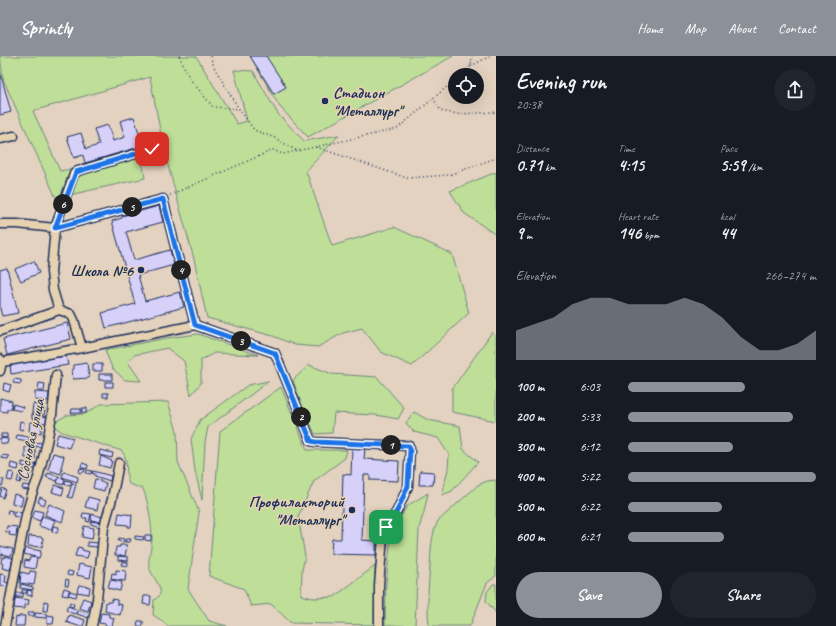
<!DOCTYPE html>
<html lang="en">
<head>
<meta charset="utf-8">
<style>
	:root { --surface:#171b24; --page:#20242c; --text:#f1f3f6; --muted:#9ea1a6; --accent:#8c9099 }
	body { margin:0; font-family:Caveat,sans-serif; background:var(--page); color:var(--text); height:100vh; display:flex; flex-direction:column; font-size:15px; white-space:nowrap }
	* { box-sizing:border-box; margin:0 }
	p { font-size:13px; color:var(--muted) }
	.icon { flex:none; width:22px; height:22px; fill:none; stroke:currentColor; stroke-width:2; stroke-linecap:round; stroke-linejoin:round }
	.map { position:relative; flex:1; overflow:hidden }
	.side { display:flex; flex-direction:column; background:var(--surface); width:340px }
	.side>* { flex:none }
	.controls { position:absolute; left:448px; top:12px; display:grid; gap:8px }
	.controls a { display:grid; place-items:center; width:36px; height:36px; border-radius:50%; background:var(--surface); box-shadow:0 4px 16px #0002; font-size:20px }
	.pin { position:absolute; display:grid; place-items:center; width:34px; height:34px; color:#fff; margin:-17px; border-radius:8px; box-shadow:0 2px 6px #0006 }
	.km { position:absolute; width:20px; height:20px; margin:-10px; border-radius:50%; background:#222; color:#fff; font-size:11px; line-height:20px; text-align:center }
	.round { display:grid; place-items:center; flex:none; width:42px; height:42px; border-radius:21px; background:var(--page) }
	.summary { display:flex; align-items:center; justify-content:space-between; height:68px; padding:0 20px }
	h1 { font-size:22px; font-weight:700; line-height:30px }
	.metrics { display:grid; grid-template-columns:repeat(3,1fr); gap:6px; height:68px; padding:4px 20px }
	.metrics div { display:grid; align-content:center }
	.metrics b { font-size:17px; font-weight:700 }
	.metrics small { font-size:11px; font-weight:400 }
	.metrics p { font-size:11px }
	.chart { height:112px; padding:8px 20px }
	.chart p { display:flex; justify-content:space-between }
	.chart svg { width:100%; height:72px; margin-top:4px; fill:var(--accent); opacity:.7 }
	.action { display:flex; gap:8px; margin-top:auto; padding:8px 20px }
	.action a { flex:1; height:46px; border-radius:24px; background:var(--accent); color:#fff; font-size:16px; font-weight:700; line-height:46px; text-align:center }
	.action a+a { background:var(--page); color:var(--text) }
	ul { padding:0 20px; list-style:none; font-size:13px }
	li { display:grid; grid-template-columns:64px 48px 1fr; align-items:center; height:30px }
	li i { height:10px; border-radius:5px; background:var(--accent) }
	header { display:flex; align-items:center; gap:24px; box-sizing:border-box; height:56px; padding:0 20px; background:var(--accent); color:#fff }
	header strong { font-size:19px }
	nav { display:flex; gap:22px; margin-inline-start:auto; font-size:14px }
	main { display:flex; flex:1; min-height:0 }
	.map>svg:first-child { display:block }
</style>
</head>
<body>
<header>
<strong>Sprintly</strong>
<nav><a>Home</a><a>Map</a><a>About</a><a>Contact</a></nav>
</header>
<main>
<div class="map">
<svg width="496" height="570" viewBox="0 0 496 570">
	<rect width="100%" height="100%" fill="#e3d2bf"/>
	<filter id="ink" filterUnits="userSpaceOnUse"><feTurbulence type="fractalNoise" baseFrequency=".025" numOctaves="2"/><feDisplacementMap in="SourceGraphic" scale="8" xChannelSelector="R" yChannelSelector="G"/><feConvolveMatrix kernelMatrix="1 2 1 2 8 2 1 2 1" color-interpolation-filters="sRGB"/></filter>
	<g filter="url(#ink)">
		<path fill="#bfdf98" stroke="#6d877b" d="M0,0h196l41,68 10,-3 -13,-51 19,1 25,43 26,27 35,-6 -33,36 26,75 62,-19 58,27 17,59 -57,53 -31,-14 -19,-24 -19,5 -25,14 -23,-2 -22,-9 -66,-18 -13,-59 -30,-108 -14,-74 -117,34 27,60 81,-15 4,22 -89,20 -53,-119z
			M250,0h203l-145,81 -28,-30z
			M496,116v63l-32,-22 -14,-22z
			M492,276l4,5v84l-44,-9v-23z
			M198,278l60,21 -44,-2 -13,7v23l-10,12 -7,-34 -17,-13 -33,7 -6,7 13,19 -16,-1 -13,-12 -7,-18 62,-12z
			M309,309l23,9 45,3 27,31 -6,11 -22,-4 -42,-2 -2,20 -17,1 -15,-33 -7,-21z
			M269,325l-61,46 -3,15 -3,58 -7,-29 -4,-32 9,-19 48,-35z
			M281,331l26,63h40l-2,8 -31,23 -16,36 7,39 -3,14 -1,25 12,3 21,-1 41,-31 -1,59 -83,-2 -20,-19 -20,2 -7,-17 -35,-13 11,-145z
			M168,346l9,29 1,31 21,50 -11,77 21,32 18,5h-60l-3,-4 -11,-7 1,-15c2,-1 5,-4 6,-6 3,-7 -10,-20 -11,-28 -1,-10 3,-19 3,-28 0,-13 -4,-38 -9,-49l-14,-5c-5,-12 1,-21 -7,-33l-60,-19 -8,-6 1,-4 12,-7 18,-1 16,-10z
			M414,356l14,8 32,6 3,23 15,13 -26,29 -10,4 6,-26 1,-14 -11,-17 -24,-6 -8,-9z
			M496,424v96l-9,7 -17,43h-41c-2,-20 -1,-39 1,-60 1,-15 1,-31 8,-45l40,-36 9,-4z
			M428,437l-4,19 -5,16 -4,98 -30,-1 1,-41 5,-49 16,-29z
			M493,528h3v29l-10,-12 1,-9z"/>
		<path fill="#d7d1fa" stroke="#1b2f5e" d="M250,0h16l20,31 -12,7z
			M0,16l11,40 -11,3z
			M134,61l5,16 6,-1 4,12 -64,19 -2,-8 -9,3 -7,-21 14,-4 5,16 13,-4 -5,-16 14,-4 5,16 12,-4 -5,-16z
			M159,150l4,16 -37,10 8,28 36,-10 4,15 -36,10 7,26 35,-9 4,15 -78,21 -4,-15 33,-9 -23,-83 10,-3v-2z
			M34,205l5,12 -18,8 -6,-12z
			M7,212l11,45 -16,3 -2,-8v-38z
			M67,267l4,16 -64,16 -4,-16z
			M66,300l2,9 -57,9 -1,-10z
			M87,307l2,15 -16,1 -1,-9 2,-1v-4z
			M93,308h9v7h-9z
			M99,318h13v6h-13z
			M14,323l7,1v4l-8,-1z
			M105,326h8v5h-8z
			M4,327l7,2 -2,7 -6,-2z
			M39,327l6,1 -1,7h-6z
			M35,336l14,1 -1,8 -13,-1z
			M103,337h5v4h-5z
			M0,342l12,3 -1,8h-4v3l-7,-1z
			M13,348l10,3 -2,4 -9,-2z
			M33,348l4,1v2l8,2 -1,6 -12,-2z
			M82,352h5l-1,5h-4z
			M72,353h9v4h-10z
			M32,358l15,3 -1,6 -10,-1v-3h-4z
			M20,365l4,1 -1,8 -4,-1z
			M30,366l12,2 -1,9 -12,-2z
			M1,378h6v4l-6,-1z
			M58,378l15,4 -4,10 -14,-4z
			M17,379l12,2v4l-13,-2z
			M0,382l8,1 -1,5 -7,-1z
			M33,386l9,1v4l-10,-1z
			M25,391h10v12l-10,-1z
			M352,392h13l-1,11 35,2 -1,20 -28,-1v-5h-6l-2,65 14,1v14l-45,-1 1,-15h9l2,-65 8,1z
			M100,394l13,3 -1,5 -13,-3z
			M53,397l11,3 -3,12h1l-1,6 -13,-4z
			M2,399l7,1 -1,3 -7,-1z
			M101,400l11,5 -2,7 -11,-3z
			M22,406l14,3 -1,4 -13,-3z
			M11,407l8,2 -1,5 -8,-2z
			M82,407l6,2 -1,4 -6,-2z
			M80,412l5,1 -1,3 -5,1z
			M23,414l8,2 -3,10 -7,-2z
			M87,414l5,1 -1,3 -5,-1z
			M93,415l18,5 -1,5 -15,-5v-2l-3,-1z
			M420,415l14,1 -1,13h-14z
			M9,416l5,1 -2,8 -5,-1z
			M64,416l14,5 -1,5 -15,-5z
			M48,417l11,4 -2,4 -11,-4z
			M19,419h3l-2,8 -3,-1z
			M59,421l6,2 -2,6 -6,-2z
			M0,423l4,1 -2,6 -2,-1z
			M95,423l5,1v2l6,1 -2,8 -11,-3z
			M66,424l6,2 -2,4 -6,-2z
			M72,427l4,1 -4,14 -4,-1z
			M23,429l7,1 -2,4 -6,-1z
			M55,429l9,3 -2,7 -10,-3z
			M2,432l4,2 -3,8 -3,-2z
			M14,438l9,3 -2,9 -9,-3z
			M40,441l6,3 -2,5 -6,-3z
			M88,441l11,3 -2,10 -12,-3z
			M49,448l16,7 -3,11 -17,-7z
			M8,454l5,1 -1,3 -5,-1z
			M35,454l8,2 -3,9 -8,-3z
			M15,455l7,2 -1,5 -8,-2z
			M83,457l8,1 -2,8 -3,-1 1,-3h-5z
			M119,457l13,2 -1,12h-3v-2l-11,-1z
			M92,458l10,3 -1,5 -10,-2z
			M42,460l13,4 -4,10 -12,-4z
			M91,465l10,2 -1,4 -9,-3z
			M7,470l10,1 -1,9 -7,-1 1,-3h-4z
			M53,470l6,1 -2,6 -5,-1z
			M84,470l10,2 -2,11 -10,-2z
			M145,479h6v6l-6,-1z
			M29,480l12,1 2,1 -1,9 -14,-1z
			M135,480l9,1 -1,3 -8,-1z
			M119,482l5,1v3l-6,-1z
			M126,483h5l-1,3h-5z
			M87,486l11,1 -1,4 -10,-1z
			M120,489h7l-2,11 -10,-1 1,-8h4z
			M0,490l13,3 -2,7 -9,-2v2l-2,-1z
			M78,491l4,1v2l7,2 -2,6 -12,-2z
			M26,492l15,3 -2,7 -15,-4z
			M5,500l8,2 -3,12 -8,-2 1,-4 -2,-1 1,-6 3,1z
			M118,500l10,1v4l-10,-1z
			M30,501l7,1 -2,11 -11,-2 1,-7 4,1z
			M122,506h6v4l-7,-1z
			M79,508l13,3 -2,11 -13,-3z
			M116,514l10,1 -1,10 -14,-2 1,-6 4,1z
			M30,515l6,1 -2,13 -14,-2 1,-11 8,2z
			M68,515l5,1 -1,4 -5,-1z
			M0,518l6,1 -1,7 4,1 -1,4 -8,-2z
			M66,523l3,1 -1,6 -3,-1z
			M110,524l12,2 -2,9 -12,-3z
			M21,528l12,3v3l-13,-2z
			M79,529l11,2 -1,7 -12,-2z
			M64,532l6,2 -2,6 -6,-1z
			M22,534h5v3h-5z
			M27,534l5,1v5l-5,-1z
			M69,535l8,2 -1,4 -8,-2z
			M16,537h7v4h-7z
			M144,540h7l-1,9 -7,-1z
			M15,542l14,2 -1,5 -3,-1v5l-11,-1z
			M83,542l8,3 -3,10 -9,-3z
			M112,543l5,1v4l5,1 -2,10 -15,-4 1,-9h5z
			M44,545l4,1 -1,9h-4z
			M70,546l4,2 -1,3 -4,-1z
			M68,550l10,4 -2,3h-1l-1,1 -8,-4z
			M78,554l12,4 -1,4 -12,-4z
			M29,556h5v4h-6z
			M35,557l12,1 -1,4 -11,-1z
			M101,557l8,1v3l5,1 -2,8h-7l1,-2 -7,-1z
			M47,559l7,1 -1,8h-6z
			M69,559l16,5 -2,6h-5l-12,-4z
			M19,560h6l-1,10h-9l1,-9 3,1z
			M138,565h5v5h-6z"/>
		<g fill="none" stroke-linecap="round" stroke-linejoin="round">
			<defs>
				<path id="minor" d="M0,83l14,-3
					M0,168h17l38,4 108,-29 32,126
					M0,275l59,-21
					M82,292l-8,-28 -3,-6 -12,-4 -6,-20 -2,-18 4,-44 19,-54 4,-3 74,-22
					M0,303l2,3 80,-14 113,-23 80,28 36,88 5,1 93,4 1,3 -2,37 -11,25 -11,16 -3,10 -4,48v41
					M0,315l2,-9
					M5,570l21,-111 6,-21 6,-16 9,-36 5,-27 4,-40
					M92,570l5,-27 7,-72 8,-28 7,-36"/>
			</defs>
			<use href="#minor" stroke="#1b2f5e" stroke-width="11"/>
			<path stroke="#1b2f5e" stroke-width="1.5" stroke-dasharray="1 3" stroke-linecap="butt" d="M179,0l11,23 23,28 26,2
				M210,0l5,13 24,40 15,21 21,8 22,13
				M471,10l19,-10
				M460,19l11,-9 1,-10
				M433,42l8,13 17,3 38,-2
				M316,91l91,31 42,-3 47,-17
				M170,139l103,-45 10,4 114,-25 58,-49"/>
			<use href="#minor" stroke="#e6d2b0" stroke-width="8"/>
		</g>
	</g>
	<g fill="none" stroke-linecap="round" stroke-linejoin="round" filter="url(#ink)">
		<defs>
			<path id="route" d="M152,93l-76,23 -21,56 108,-29 32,126 80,28 36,88 5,1 93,4 1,3 -2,37 -11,25 -11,16"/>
		</defs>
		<use href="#route" stroke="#fff" stroke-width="8"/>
		<use href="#route" stroke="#1a73e8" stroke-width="5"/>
	</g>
	<g fill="#1b2f5e" stroke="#e6d2b0" stroke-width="1.5">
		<circle cx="325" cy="45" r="4"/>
		<circle cx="141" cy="214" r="4"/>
		<circle cx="352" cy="454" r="4"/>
	</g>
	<g text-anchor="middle" stroke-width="3" stroke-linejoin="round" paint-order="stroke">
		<g font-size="16" font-weight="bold" fill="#1b2f5e" stroke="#e6d2b0" text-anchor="end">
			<text x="333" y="42" text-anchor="start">Стадион<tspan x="333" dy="18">"Металлург"</tspan></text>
			<text x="133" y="220">Школа №6</text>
			<text x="344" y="451">Профилакторий<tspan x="344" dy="18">"Металлург"</tspan></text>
		</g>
		<g font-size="16" fill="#1b2f5e" stroke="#e6d2b0">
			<text transform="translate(30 383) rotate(-78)" y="6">Сосновая улица</text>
		</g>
	</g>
</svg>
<div class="controls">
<a><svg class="icon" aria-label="locate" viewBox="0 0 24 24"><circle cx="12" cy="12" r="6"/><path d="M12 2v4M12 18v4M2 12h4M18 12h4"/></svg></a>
</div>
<div class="pin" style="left:386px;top:471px;background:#1e9e55"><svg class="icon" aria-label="arrive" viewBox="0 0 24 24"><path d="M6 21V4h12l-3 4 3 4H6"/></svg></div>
<div class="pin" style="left:152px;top:93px;background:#d93025"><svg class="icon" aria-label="check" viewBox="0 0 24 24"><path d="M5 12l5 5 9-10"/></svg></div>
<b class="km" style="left:391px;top:389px">1</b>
<b class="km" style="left:301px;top:361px">2</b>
<b class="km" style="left:241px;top:285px">3</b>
<b class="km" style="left:181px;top:214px">4</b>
<b class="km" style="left:132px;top:151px">5</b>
<b class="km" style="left:63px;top:148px">6</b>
</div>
<section class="side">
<div class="summary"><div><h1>Evening run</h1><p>20:38</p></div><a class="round"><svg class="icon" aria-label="share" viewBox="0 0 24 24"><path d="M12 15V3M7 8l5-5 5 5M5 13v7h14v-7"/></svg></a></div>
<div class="metrics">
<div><p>Distance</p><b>0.71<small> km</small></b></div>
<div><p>Time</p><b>4:15</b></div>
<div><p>Pace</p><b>5:59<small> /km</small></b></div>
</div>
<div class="metrics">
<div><p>Elevation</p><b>9<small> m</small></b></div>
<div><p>Heart rate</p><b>146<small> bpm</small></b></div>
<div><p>kcal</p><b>44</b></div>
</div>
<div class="chart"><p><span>Elevation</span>266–274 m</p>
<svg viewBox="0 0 160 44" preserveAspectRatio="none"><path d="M0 44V26L10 22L20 18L30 10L40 6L50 6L60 10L70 10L80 10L90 6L100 10L110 18L120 30L130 38L140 38L150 34L160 26V44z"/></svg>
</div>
<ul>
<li><b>100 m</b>6:03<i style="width:62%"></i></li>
<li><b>200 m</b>5:33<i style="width:88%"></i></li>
<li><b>300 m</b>6:12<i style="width:56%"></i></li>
<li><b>400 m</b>5:22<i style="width:100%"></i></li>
<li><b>500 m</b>6:22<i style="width:50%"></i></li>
<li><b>600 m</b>6:21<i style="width:51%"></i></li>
</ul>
<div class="action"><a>Save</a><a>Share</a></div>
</section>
</main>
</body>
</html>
